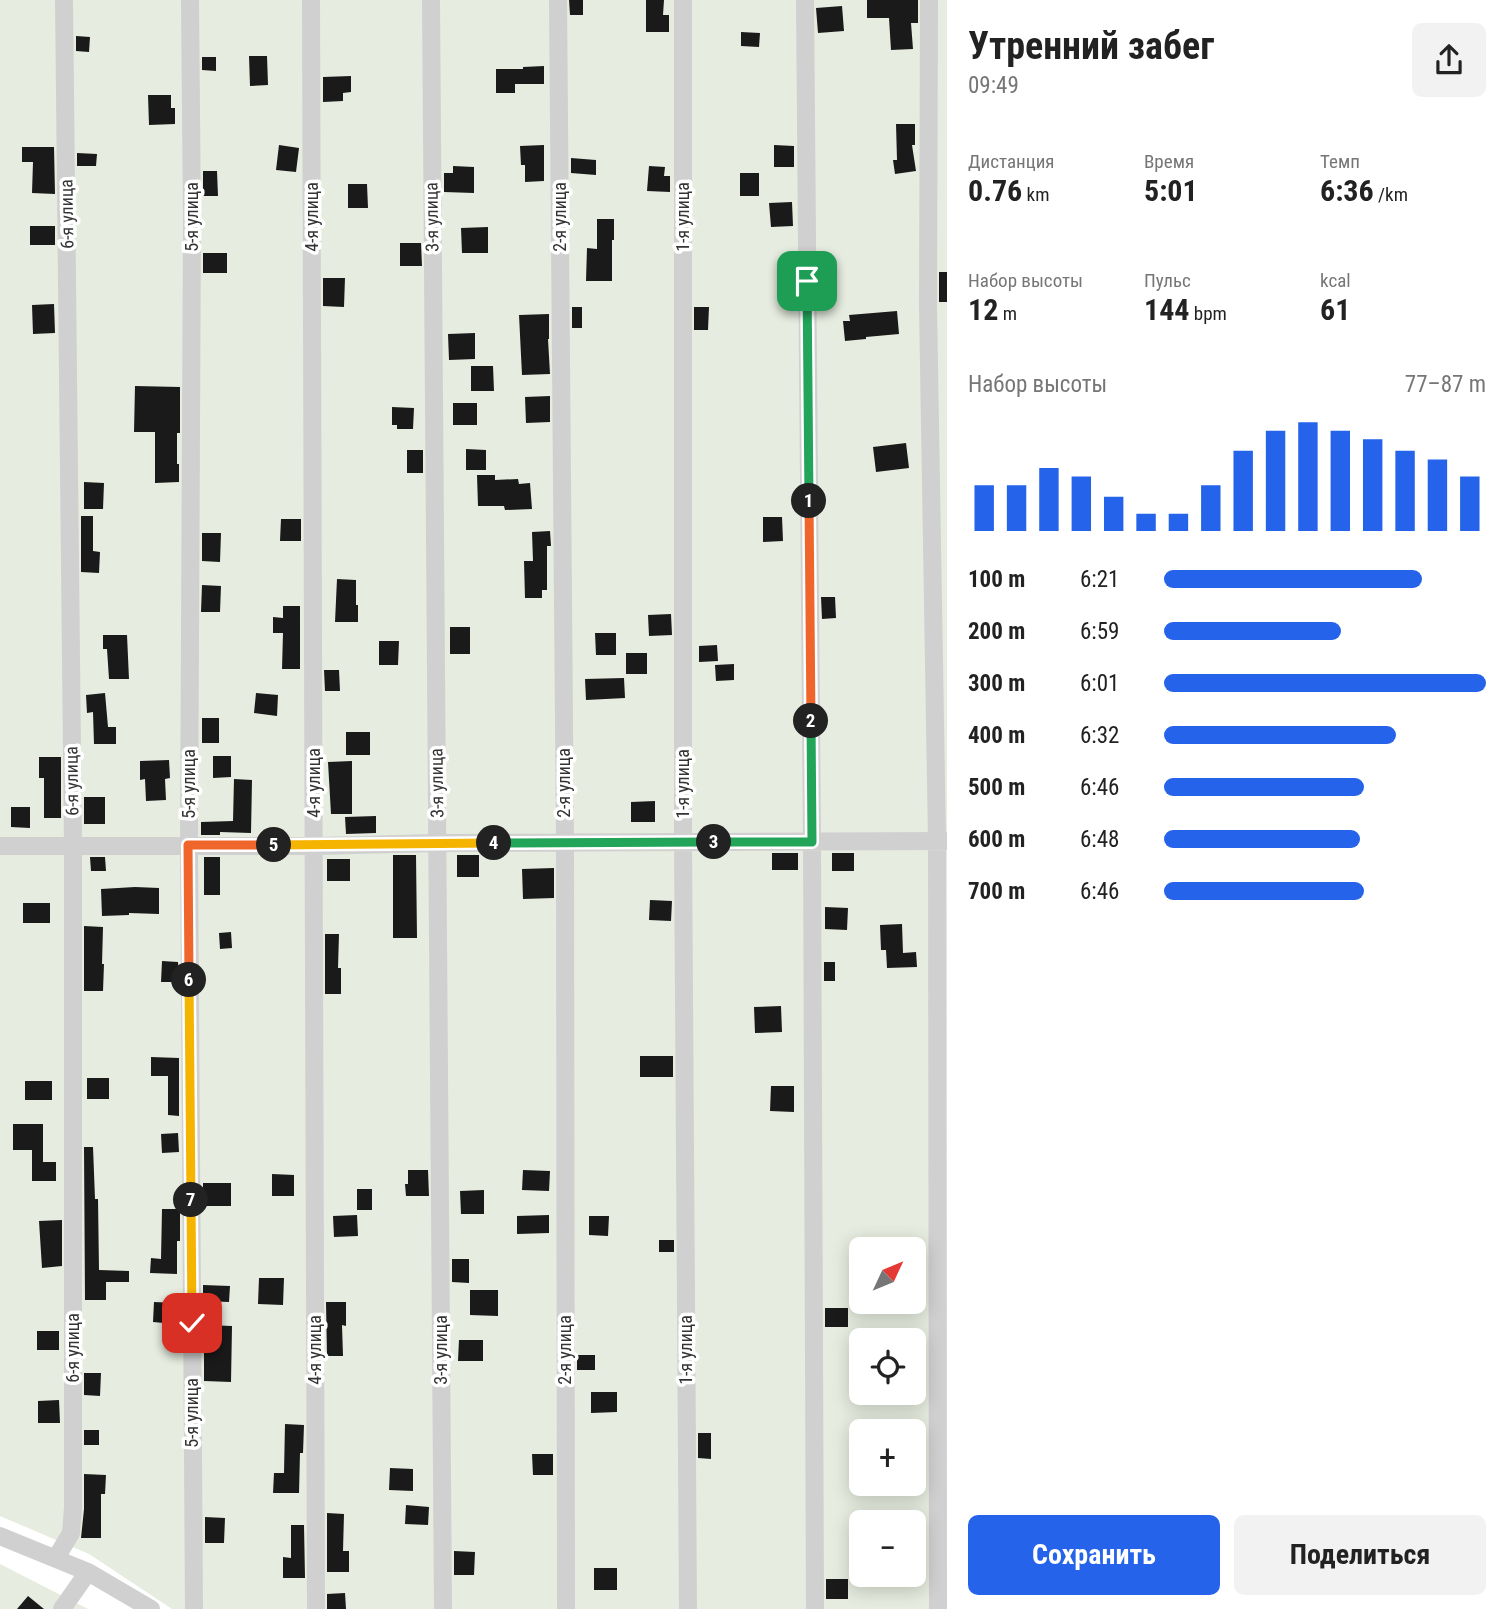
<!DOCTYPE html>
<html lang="ru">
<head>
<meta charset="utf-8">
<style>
	:root { --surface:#fff; --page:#f2f2f2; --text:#222; --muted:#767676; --accent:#2563eb }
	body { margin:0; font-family:"Roboto Condensed",sans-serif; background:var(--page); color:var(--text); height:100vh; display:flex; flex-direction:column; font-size:26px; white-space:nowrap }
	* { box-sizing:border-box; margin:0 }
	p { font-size:23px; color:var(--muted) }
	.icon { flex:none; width:38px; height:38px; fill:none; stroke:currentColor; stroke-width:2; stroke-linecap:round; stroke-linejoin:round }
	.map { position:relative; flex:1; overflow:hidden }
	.side { display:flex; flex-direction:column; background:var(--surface); width:560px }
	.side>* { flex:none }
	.needle { width:46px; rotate:46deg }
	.fabs { position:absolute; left:849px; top:1237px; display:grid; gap:14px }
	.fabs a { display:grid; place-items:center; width:77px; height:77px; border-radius:10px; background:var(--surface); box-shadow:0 4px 18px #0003; font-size:35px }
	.pin { position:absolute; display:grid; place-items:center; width:60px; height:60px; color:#fff; margin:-30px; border-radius:14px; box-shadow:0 4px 10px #0006 }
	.km { position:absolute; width:35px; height:35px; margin:-18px; border-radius:50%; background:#222; color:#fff; font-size:19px; line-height:35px; text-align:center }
	.round { display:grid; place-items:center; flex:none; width:74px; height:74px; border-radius:10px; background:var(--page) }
	.overview { display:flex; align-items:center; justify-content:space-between; height:119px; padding:0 21px }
	h1 { font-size:38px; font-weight:700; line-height:52px }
	.figures { display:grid; grid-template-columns:repeat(3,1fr); gap:10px; height:119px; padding:7px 21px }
	.figures div { display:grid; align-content:center }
	.figures b { font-size:30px; font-weight:700 }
	.figures small { font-size:19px; font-weight:400 }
	.figures p { font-size:19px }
	.chart { height:196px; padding:14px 21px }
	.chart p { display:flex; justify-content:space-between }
	.chart svg { width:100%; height:126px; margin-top:7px; stroke:var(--accent); stroke-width:6 }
	.primary-button { display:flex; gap:14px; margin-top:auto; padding:14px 21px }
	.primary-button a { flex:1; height:80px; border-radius:10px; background:var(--accent); color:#fff; font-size:28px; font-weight:700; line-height:80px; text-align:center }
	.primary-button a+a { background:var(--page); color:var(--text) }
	ul { padding:0 21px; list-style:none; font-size:23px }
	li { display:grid; grid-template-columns:112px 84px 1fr; align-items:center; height:52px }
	li i { height:18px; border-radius:9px; background:var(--accent) }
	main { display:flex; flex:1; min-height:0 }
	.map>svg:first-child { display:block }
</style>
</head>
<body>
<main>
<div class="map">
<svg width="947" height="1609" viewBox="0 0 947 1609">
	<rect width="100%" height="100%" fill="#fff"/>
	<path fill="#e6ecdf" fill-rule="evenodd" d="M0,0h947v1609h-775l-83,-55 -89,-38zM861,1250h53v52h-53zM861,1340h53v53h-53zM861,1432h53v52h-53zM861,1522h53v53h-53z
		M0,1564l88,45h-88z"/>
	<path fill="#1a1a1a" d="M569,0h14v15h-13z
		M646,0h18l-1,15h6v17h-23z
		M867,0h51v23h-7l2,26 -22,1 -2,-32h-22z
		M842,6l2,25 -26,2 -2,-25z
		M741,32l19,1 -1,14 -18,-1z
		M76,36l14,1 -1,15 -13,-1z
		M249,56h18l1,29 -18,1z
		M202,57h14v14l-14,-1z
		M544,66v18h-29v9h-19v-24h27v-2z
		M351,76v16l-8,1v8l-20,1v-25z
		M148,95h23v13h4v16l-26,1z
		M896,124h19v21h-3l4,26 -21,3 -2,-14h4z
		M279,145l20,3 -3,24 -20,-2z
		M544,145v36l-19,1v-17h-4l-1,-19z
		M774,145l20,1v21h-20z
		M22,147h32l1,47 -23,-1 1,-31h-11z
		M77,153l20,1 -1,12h-19z
		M571,158l25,2v15l-25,-2z
		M453,166l21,1v26l-30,-1v-19h9z
		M649,166l16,1 -1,9h6v16l-23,-1z
		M203,171h14l1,25h-15z
		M740,173h19v23h-19z
		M348,184h19l1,24h-20z
		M792,202l1,24 -22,1 -2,-24z
		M597,219h17v21h-2v41h-26l1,-33 10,1z
		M30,226h25v19h-25z
		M488,227v26h-26l-1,-25z
		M400,243h21l1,23h-22z
		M203,253h24v20h-24z
		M939,272h8v30h-8z
		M323,278h22l-1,29 -21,-1z
		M54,304l1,29 -22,1 -1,-29z
		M572,307h10v21h-10z
		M694,307h15l-1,23h-14z
		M897,311l2,23 -33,3v2l-21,2 -2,-20h7l-1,-6z
		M549,314v25h-1l2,35 -28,1 -3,-60z
		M475,333v26l-26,1 -1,-26z
		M471,366h22l1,25h-23z
		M135,386l45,1v46h-3v31h2v18l-24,1v-51h-21z
		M550,396v26l-24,1 -1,-26z
		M453,403h24v22h-24z
		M392,407l22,1 -1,21h-16v-4h-5z
		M906,443l3,25 -33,4 -3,-25z
		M466,449l20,1v20h-20z
		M407,450h16v23h-16z
		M477,475h18v5l23,-1 1,5 11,-1 2,26 -27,1 -1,-4h-26z
		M84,482l20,1 -1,26h-19z
		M81,516h12v35l7,1 -1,21 -18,-1z
		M763,517h19l1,24 -20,1z
		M281,519h20v22h-21z
		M550,531l1,15h-4v44h-5v8h-17l-1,-37h9l-1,-29z
		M202,533h19l-1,29 -18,-1z
		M337,579l19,1v25h2v17h-23z
		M202,585l19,1 -1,26h-19z
		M821,597h14l1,21 -14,1z
		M283,606h17v63h-18l1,-36h-10v-16l10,1z
		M671,614l1,21 -23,1 -1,-21z
		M450,627h20v27h-20z
		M595,633h21v22h-20z
		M103,635h24l2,44h-20l-2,-30h-4z
		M379,641h20l-1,24h-19z
		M717,645l1,16 -19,1v-16z
		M626,653h21v21h-21z
		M734,664v16l-18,1 -1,-16z
		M324,670h15l1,21h-15z
		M624,678l1,20 -39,2 -1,-21z
		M105,693l3,34h8v17h-22l-1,-32 -6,1 -1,-18z
		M256,693l22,2 -1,21 -23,-3z
		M202,718h17v25h-17z
		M346,732h24v23h-24z
		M213,756h18v21l-18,1z
		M39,757h22v61h-17v-40h-5z
		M169,760l1,18 -5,1 1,21 -20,1 -1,-22 -5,1v-19z
		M352,761v53h-21l-3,-52z
		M234,779l18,1 -1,53 -31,-1v3h-19v-13l32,-1z
		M84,797h21v27h-21z
		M655,801v21h-24v-20z
		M11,807h19v21l-19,-1z
		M376,816v17l-30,1 -1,-17z
		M772,853h26v17h-26z
		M832,853h22v18h-22z
		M393,855h23l1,83h-24z
		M457,855h22v22h-22z
		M90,857h15l1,14h-15z
		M204,857h16v38h-16z
		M327,859h23v22h-23z
		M554,868v30l-31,1 -1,-30z
		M135,887l24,1v26l-30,-1v2l-27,1 -1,-27z
		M650,900l22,1 -1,20 -22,-1z
		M23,903h27v20h-27z
		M825,907l23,1 -1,22 -22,-1z
		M902,924l1,29 13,-1 1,15 -30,1 -1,-18h-5l-1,-25z
		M84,926l19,1 -1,37h2l-1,27h-19z
		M231,932l1,16 -12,1 -1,-16z
		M325,934h14l-1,34h3v26h-16z
		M162,961l16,1 1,20h-18z
		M824,962h11v19h-11z
		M781,1006l1,26 -27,1 -1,-26z
		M640,1056h33v21h-33z
		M151,1057l28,1v58l-11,-1v-39h-17z
		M87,1078h22v21h-22z
		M25,1081h27v19h-27z
		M771,1086h23v26l-24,-1z
		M13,1124h30v38h13v19h-24v-31h-19z
		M178,1133l1,19 -17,1 -1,-19z
		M84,1147h9l2,52h3l1,71 30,1v11h-23v18h-21z
		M408,1170h20l1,26h-23l-1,-12h3z
		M523,1170l27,1 -1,20 -27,-1z
		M272,1174l22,1v21h-22z
		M203,1183h28v23h-28z
		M357,1189h15v21h-15z
		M484,1190v24h-23l-1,-23z
		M162,1209h18v32h-3v33l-27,-1 1,-15 10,1z
		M357,1215l1,21 -24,1 -1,-21z
		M549,1215v18l-32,1v-18z
		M589,1216h20l-1,20 -19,-1z
		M62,1220v46l-20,2 -3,-47z
		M659,1240h15v12h-15z
		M452,1259h17v24l-17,-1z
		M259,1278h25l-1,27 -25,-1z
		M203,1285l27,1 -1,16 -26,-1z
		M470,1290h28v26l-28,-1z
		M154,1302l23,1 -1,21 -23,-2z
		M326,1302h20v24l-4,-1 1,31h-16z
		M825,1308h23v19h-23z
		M204,1325l28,1 -1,56 -27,-1z
		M37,1331h22v19h-22z
		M459,1340h24v21h-25z
		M577,1355h18v15h-18z
		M84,1373h17l-1,23 -16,-1z
		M591,1392h26v20l-26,1z
		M59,1400l1,23h-22v-22z
		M285,1424l19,1 -1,28h-3l-1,40h-26l1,-20h10z
		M84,1430h15v15h-15z
		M698,1433h13v26l-13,-1z
		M532,1454h21v21h-20z
		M390,1468l23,1v22l-24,-1z
		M84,1474l22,1 -1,19h-4v44h-20l3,-29z
		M406,1505l23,2 -1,18 -23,-1z
		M327,1513l17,1 -1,37h6v21h-22z
		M205,1517l20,1 -1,25h-19z
		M291,1525h13l1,53h-22v-21l8,1z
		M454,1551l21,1 -1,23h-20z
		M594,1568h23v22h-23z
		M826,1579h22v20h-22z
		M345,1593l1,16h-19v-15z
		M28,1596l16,13h-27z"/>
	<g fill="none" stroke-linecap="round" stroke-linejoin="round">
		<path stroke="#d0d0d0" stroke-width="18" d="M190,0l2,221 -3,624 5,764
			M311,0l5,1609
			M431,0l12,1609
			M558,0l7,843 1,766
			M683,0v842l5,767
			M805,0l7,842 3,767
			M929,0l-1,306 9,535 1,768
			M0,846h314l124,-3 509,-2
			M0,1536l88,36 63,37
			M56,1558l15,-25 2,-25v-662l-9,-846
			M62,1609l26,-37"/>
	</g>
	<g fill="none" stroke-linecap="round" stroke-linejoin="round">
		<defs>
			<path id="split-1" d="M807,281l2,220"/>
			<path id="split-2" d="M809,501l2,220"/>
			<path id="split-3" d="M714,842h98l-1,-121"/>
			<path id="split-4" d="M494,843l220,-1"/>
			<path id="split-5" d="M274,845l220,-2"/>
			<path id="split-6" d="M189,980l-1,-135h86"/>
			<path id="split-7" d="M189,980l2,220"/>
			<path id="split-8" d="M191,1200l1,123"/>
		</defs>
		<use href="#split-1" stroke="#fff" stroke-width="14"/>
		<use href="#split-2" stroke="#fff" stroke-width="14"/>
		<use href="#split-3" stroke="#fff" stroke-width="14"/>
		<use href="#split-4" stroke="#fff" stroke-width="14"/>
		<use href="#split-5" stroke="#fff" stroke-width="14"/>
		<use href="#split-6" stroke="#fff" stroke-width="14"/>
		<use href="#split-7" stroke="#fff" stroke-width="14"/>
		<use href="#split-8" stroke="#fff" stroke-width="14"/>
		<use href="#split-1" stroke="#22a559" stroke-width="9"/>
		<use href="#split-2" stroke="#f0652b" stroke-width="9"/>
		<use href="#split-3" stroke="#22a559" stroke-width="9"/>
		<use href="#split-4" stroke="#22a559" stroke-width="9"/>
		<use href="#split-5" stroke="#f5b400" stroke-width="9"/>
		<use href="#split-6" stroke="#f0652b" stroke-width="9"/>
		<use href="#split-7" stroke="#f5b400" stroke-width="9"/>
		<use href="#split-8" stroke="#f5b400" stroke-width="9"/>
	</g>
	<g text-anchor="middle" stroke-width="7" stroke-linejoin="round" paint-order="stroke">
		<g font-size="18" fill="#333" stroke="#fff">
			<text transform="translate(67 214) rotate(-91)" y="6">6-я улица</text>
			<text transform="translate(192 217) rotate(-90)" y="6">5-я улица</text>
			<text transform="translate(312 217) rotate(-90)" y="6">4-я улица</text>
			<text transform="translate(432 217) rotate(-91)" y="6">3-я улица</text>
			<text transform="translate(560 217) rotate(-90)" y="6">2-я улица</text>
			<text transform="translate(683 217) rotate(-90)" y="6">1-я улица</text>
			<text transform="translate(72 781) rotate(-91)" y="6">6-я улица</text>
			<text transform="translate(314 783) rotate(-90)" y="6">4-я улица</text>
			<text transform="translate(437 783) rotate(-91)" y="6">3-я улица</text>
			<text transform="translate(564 783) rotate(-90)" y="6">2-я улица</text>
			<text transform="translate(189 784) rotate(-90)" y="6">5-я улица</text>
			<text transform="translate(683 784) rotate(-90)" y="6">1-я улица</text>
			<text transform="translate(73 1348) rotate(-90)" y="6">6-я улица</text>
			<text transform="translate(315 1350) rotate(-90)" y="6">4-я улица</text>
			<text transform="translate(441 1350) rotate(-90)" y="6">3-я улица</text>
			<text transform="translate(565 1350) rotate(-90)" y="6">2-я улица</text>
			<text transform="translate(686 1350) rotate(-90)" y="6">1-я улица</text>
			<text transform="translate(192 1413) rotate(-90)" y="6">5-я улица</text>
		</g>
	</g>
</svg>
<div class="fabs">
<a><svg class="needle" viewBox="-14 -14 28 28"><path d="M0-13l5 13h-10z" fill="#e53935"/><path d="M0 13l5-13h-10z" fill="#767676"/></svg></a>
<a><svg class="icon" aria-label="locate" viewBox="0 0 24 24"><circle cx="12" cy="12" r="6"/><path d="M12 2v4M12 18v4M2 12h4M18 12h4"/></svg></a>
<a>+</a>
<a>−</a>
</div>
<div class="pin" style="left:807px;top:281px;background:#1e9e55"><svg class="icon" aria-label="arrive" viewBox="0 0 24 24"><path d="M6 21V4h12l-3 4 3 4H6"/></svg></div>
<div class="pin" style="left:192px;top:1323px;background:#d93025"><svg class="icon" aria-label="check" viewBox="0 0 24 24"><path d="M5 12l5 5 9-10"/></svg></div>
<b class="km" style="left:809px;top:501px">1</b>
<b class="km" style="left:811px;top:721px">2</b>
<b class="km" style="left:714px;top:842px">3</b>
<b class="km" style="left:494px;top:843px">4</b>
<b class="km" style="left:274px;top:845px">5</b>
<b class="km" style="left:189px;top:980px">6</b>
<b class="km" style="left:191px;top:1200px">7</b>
</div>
<section class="side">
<div class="overview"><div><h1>Утренний забег</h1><p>09:49</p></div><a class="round"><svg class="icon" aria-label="share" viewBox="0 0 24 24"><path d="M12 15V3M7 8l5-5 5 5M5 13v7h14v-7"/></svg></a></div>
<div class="figures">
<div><p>Дистанция</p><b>0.76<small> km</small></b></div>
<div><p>Время</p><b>5:01</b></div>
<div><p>Темп</p><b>6:36<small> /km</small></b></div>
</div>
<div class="figures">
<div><p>Набор высоты</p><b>12<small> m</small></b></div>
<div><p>Пульс</p><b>144<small> bpm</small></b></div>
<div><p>kcal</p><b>61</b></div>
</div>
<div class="chart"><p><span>Набор высоты</span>77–87 m</p>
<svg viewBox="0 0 160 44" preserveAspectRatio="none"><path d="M5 44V28M15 44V28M25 44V22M35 44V25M45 44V32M55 44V38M65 44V38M75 44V28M85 44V16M95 44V9M105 44V6M115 44V9M125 44V12M135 44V16M145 44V19M155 44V25"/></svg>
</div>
<ul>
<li><b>100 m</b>6:21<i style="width:80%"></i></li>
<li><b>200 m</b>6:59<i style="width:55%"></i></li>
<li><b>300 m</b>6:01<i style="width:100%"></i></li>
<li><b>400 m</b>6:32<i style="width:72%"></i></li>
<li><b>500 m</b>6:46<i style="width:62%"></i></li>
<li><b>600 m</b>6:48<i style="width:61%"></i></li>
<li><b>700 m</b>6:46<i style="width:62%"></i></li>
</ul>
<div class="primary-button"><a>Сохранить</a><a>Поделиться</a></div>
</section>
</main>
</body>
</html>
